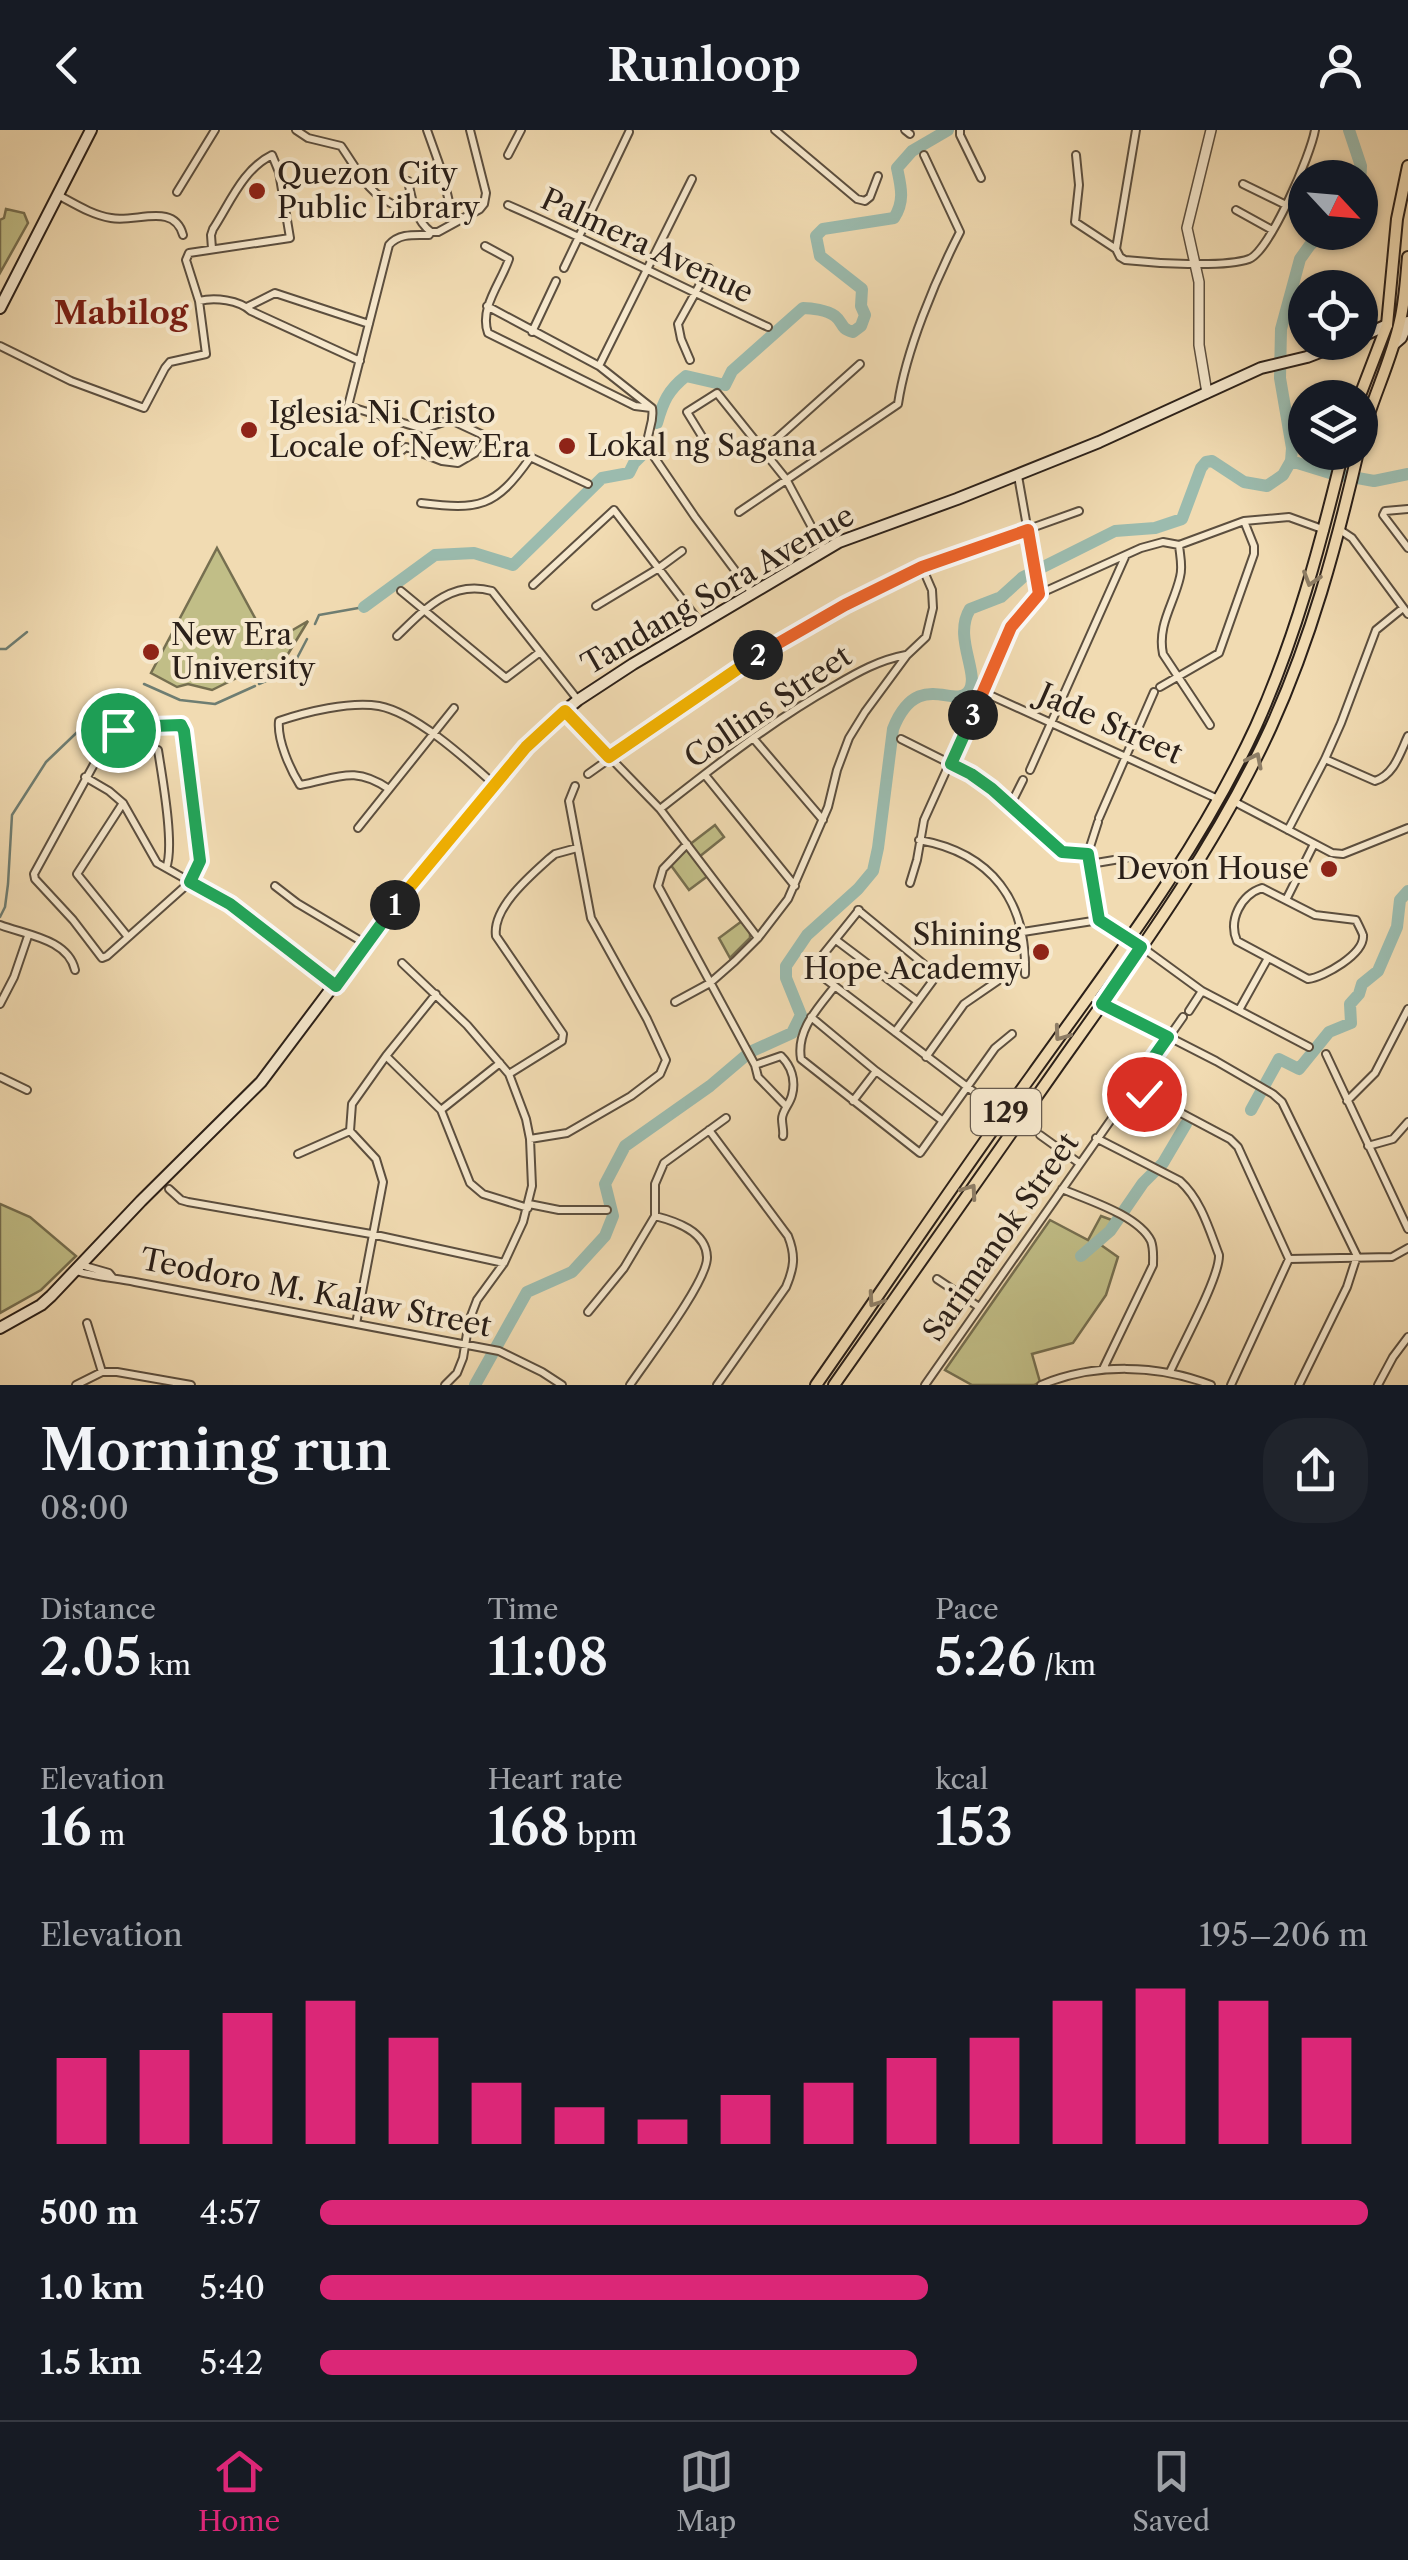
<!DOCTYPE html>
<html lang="en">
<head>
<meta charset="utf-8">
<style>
	:root { --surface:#171b24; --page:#20242c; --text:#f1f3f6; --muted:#9ea1a6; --line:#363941; --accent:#db2777 }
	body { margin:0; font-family:"Libre Caslon Text",serif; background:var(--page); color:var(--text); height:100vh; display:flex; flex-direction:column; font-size:38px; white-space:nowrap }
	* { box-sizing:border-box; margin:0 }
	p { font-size:32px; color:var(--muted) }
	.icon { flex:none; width:55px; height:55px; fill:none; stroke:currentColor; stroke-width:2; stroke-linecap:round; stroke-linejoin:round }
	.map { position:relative; height:1255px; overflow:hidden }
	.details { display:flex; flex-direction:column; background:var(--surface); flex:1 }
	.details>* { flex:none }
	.needle { width:65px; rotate:116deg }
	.controls { position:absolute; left:1288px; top:30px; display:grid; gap:20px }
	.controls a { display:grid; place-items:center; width:90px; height:90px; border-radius:50%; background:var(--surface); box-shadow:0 2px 8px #0004; font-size:50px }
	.pin { position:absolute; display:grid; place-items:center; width:85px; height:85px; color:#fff; margin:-42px; border:5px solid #fff; border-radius:50%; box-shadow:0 2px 10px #0007 }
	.km { position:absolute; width:50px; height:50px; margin:-25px; border-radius:50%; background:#222; color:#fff; font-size:28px; line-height:50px; text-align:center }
	.round { display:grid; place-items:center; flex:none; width:105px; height:105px; border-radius:40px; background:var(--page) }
	.headline { display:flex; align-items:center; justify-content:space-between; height:170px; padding:0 40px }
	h1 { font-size:55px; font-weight:600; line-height:75px }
	.metrics { display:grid; grid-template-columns:repeat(3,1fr); gap:15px; height:170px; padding:10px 40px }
	.metrics div { display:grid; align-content:center }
	.metrics b { font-size:50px; font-weight:600 }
	.metrics small { font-size:28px; font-weight:400 }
	.metrics p { font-size:28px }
	.chart { height:280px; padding:20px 40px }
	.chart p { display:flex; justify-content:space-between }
	.chart svg { width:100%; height:180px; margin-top:10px; stroke:var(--accent); stroke-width:6 }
	ul { padding:0 40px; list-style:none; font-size:32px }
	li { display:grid; grid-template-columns:160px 120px 1fr; align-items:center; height:75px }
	li i { height:25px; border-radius:12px; background:var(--accent) }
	header { display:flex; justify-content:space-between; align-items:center; height:130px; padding:0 40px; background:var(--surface); font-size:45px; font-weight:600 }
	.tabs { display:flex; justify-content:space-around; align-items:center; height:140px; border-top:2px solid var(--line); background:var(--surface); font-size:28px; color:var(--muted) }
	.tabs a { display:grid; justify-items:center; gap:5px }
	.tabs .active { color:var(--accent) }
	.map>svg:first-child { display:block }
</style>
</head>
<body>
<header><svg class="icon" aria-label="back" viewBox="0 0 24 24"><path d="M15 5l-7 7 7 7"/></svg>Runloop<svg class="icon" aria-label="person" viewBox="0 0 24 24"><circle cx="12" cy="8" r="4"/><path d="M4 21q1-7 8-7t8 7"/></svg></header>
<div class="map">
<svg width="1408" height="1255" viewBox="0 0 1408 1255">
	<rect width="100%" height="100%" fill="#f1dbb2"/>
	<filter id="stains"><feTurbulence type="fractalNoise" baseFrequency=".002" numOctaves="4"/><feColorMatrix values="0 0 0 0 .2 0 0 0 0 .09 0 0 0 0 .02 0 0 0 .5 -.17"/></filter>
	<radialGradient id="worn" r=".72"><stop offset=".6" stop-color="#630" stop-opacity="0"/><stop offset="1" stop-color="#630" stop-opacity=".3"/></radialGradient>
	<path fill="#c1be87" stroke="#766f50" stroke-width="2.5" d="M6,79l18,4 4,10 -28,50v-53l4,-2z
		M217,418l44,81 -7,4 8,15 46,-27 -23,38 -30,16 -10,-1 -33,16 -24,-6 -11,3 -26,-14z
		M715,695l9,12 -25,20 -10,-12z
		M687,716l22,29 -20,15 -19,-26z
		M742,791l8,11v6l-20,20 -11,-20z
		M0,1074l30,13 46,39 -35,34 -41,23z
		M1101,1086l19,7 -19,22 17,12 -12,38 -33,48 -41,11 8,28 -6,3h-62l-27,-15 105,-150 38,20z"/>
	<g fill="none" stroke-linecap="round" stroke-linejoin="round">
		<path stroke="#6e7d72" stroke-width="2.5" d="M315,494l4,-9 45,-8
			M0,519h6l21,-17
			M295,532l12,-23
			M144,554l36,16 35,4 40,-18
			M259,554l30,-13
			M0,787l5,-10 3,-23 4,-69 34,-53 48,-46"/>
		<path stroke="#9bbbae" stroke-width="12" d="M1349,0l12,36 -1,20
			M657,293c6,-21 11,-33 29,-47l39,9 7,-14 71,-63c8,0 24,2 32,8 9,7 4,12 18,16l8,-6 4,-11 -4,-9 1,-17 -42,-33 -4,-20 7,-7 71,-11c11,-17 7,-31 3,-50l15,-17 36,-21
			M1291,331l39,12 44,8 34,-7
			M364,477l71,-52 39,-2 39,12 89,-87 27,-5 5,-10 11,-11
			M1251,980l28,-51 20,10 30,-37 22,-9 -1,-19 9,-10 3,-10 16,-13 19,-44 3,-27 8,-9
			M1081,1126l29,-25 33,-48 20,-20 23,-39
			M475,1255l52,-93 45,-20 33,-36 8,-20 -8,-32 20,-38 85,-60 40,-34 42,-19 9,-18 -15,-37v-12l21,-31 51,-46 15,-18 5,-23 15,-119c24,-61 61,-20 75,-37 14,-16 -16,-54 2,-83l31,-12 22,-20 92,-46 40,-3 27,-9 19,-51 5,-6 6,-1 32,21 23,4 16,-11 8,-14 1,-13 -12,-70 1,-49 19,-70 10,-14 15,-13"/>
		<defs>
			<path id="minor" d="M296,0l12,8 33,8c26,38 28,52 75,68
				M427,0l15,42 12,51
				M470,0l16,63 -2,11 -4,5 -42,23h-7l-2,3c-14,0 -30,-2 -40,10l-41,161 75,23 24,-8h6l135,63
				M775,0l82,69 8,2 5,-4 8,-21
				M905,0l5,4
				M960,0v5l21,43
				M1136,0l-20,119 4,8 5,3c28,3 99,8 124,-1 21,-8 62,-105 66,-129
				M508,25l13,-25
				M1076,25l3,30 -4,37 41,27
				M408,51c4,19 7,39 23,51
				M1243,54l43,21
				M177,62l38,-62
				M58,65c17,9 34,20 53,23 25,5 63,-16 72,17
				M508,75c88,38 172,82 260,122
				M1236,80l36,20
				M485,116l24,13c-8,24 -30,49 -21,74l147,73 16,2
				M564,138l65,-136
				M199,171c16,-4 40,-1 52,10l109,50
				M487,176l112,60 53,42c3,16 -7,25 -4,40l47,69 57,76
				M247,177l28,-14 94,31
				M532,202l24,-51
				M0,216l71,35 73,27 21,-40 5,-6 36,-8 -7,-53 -13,-41 3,-7 101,-15 -11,-66 -7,-17c-29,14 -42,48 -59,74l-2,6 1,14
				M690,230l-9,-21 -3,-15 31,-56
				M599,236l93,-187
				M764,320l96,-86
				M400,322l6,-5 36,14 16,2 17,-10 12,-15
				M695,323l11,-10 -19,-31 30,-19 69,86 38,71
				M1018,346l21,118
				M421,373c58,7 74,5 109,-45
				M1408,379l-23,2 -2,4 25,33
				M739,382l159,-108c8,-54 37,-123 62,-172l-36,-77
				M1340,400l12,8 56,76
				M1179,415c1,11 4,22 1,32 -6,27 -23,48 -17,77l47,71
				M533,455l81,-75 87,114
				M401,461l105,87 34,-26
				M596,476l63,-38 23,-17
				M397,506c27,-26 54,-57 95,-45l86,109
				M1160,557l59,-34 35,-99v-8l-10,-25
				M983,562l235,107
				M565,581l95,98 98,129
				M176,594l5,1 3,6 15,133 -9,18 -83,74 -5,2 -29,-38 -38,-41 -1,-5 76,-139 16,-8z
				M753,608l70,82
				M901,609l70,35 21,15 70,63 26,1
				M158,620c4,26 17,97 8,118
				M1325,629l50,22c19,-6 25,-28 33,-45
				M1030,640l95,-213
				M588,644l155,-110 102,-59 77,-38 157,-56
				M705,645l90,111
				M85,647l24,14 14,12 34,60 73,41 106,81
				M389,659c-35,-24 -51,-11 -89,-4 -10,-16 -23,-45 -21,-64 27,-9 71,-20 100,-15 37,7 88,54 116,79
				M1233,671l99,52 11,1 65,-26
				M123,673l-46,71 51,63
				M1010,676l13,-26
				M660,679c56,-44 112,-88 174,-123 24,-14 45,-26 72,-31
				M1099,688l55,-126
				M1098,692l-10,31 11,67
				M358,698l96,-120
				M1288,700l37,-71 16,-36 35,-93 27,-22
				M919,710c73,13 108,61 106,134
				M687,714l-24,25 -5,17 97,179
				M1090,734l36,-6
				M910,753l7,-23 7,-40 87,-193 28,-33 102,-46 22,-6 16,3 65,-24 45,-4 36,13
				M275,756l22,17 69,41
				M1262,758l53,27 41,5c0,0 7,14 7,15 2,19 -39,42 -55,44l-71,-38c-9,-21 4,-46 25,-53z
				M1286,770l28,-56
				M858,780l79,65 -42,57
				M859,780l-41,51 -3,5v5l201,153
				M0,795c26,10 68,14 75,45
				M1023,802l76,-12 51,33 52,38 107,56
				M836,810l81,61
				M402,833l65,62 42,49 17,45 4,20 2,47 -9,36 -19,41 -27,37 -8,21 -6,37 -6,15 -12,12
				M835,856c-17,22 -39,44 -34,73l119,94 75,-105 17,-14
				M1089,866l127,65 57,33 9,8 75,154 -10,31 -48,98
				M675,872l35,-19 25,-22 23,-23 30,-39 40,-92 9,-37 12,-32 16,-26 42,-57 19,-18 7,-29 -1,-18 -10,-23
				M0,874l14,-27 14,-41
				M1239,880l29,-52
				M1189,881l13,-20
				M811,887l65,54 67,50
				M1326,924l82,175
				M386,926l55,54 29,73 13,11 45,14
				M926,927l38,-53 61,-42
				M509,944l53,-33 1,-7 -67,-98c-4,-28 34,-60 54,-78l5,-4 22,-6
				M0,947l27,13
				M1132,957l98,52 8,8 51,112 -58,126
				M853,971l23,-30
				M1347,971l28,-28 33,-64
				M441,980l59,-47
				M709,1000l79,106c8,20 6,32 -2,51l-69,98
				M1040,1005l39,28
				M783,1006c1,-5 -1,-11 -1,-17 0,-8 8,-15 10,-24 4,-15 -1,-29 -11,-39l-26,9 3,12 28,29
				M1096,1008l84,43c21,19 29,48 39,74 1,22 -38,92 -49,117
				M530,1009l37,-6 64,-37 29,-22 6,-14 -19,-41 -56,-101 -22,-117 6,-15
				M1368,1016l25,-7 15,-17
				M298,1024l52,-23
				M169,1059l12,11 7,2 183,32 133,29
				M1062,1059c25,11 76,26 89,52 3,8 2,16 2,24l-50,104
				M529,1074l30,6h48
				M1289,1129l103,-2 16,-9
				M81,1135l28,8 4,5
				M76,1141c20,6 39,7 59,11l364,69 43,21 20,13
				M937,1149l42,28
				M588,1182l36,-44 31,-52v-32l9,-21 62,-45
				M87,1193l15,49
				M356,1194l27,-142 -7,-23 -26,-28 2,-27 34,-48 50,-62
				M76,1255l26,-13h15l74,13
				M630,1255c16,-24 78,-104 77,-128 -1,-26 -32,-36 -52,-41
				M925,1255l258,-368
				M1041,1255c53,-22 117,-21 170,0
				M1378,1255l15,-28 15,-20"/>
			<path id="tertiary" d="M1207,263l-8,-48v-63l-12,-54 24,-98"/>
			<path id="secondary" d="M0,178l91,-178
				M1360,207l27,-12
				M1394,214l7,-6 7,-16
				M0,1198l41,-23 10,-9 90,-95 120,-119 127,-169 125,-151 30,-33 35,-29 55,-36 206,-122 118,-43 142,-57 162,-74 46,-11 39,-15"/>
			<path id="primary" d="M1359,268l28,-73 10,-106 11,-53
				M1360,314c10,-42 31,-81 40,-123 5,-21 6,-43 8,-64
				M816,1255c72,-103 142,-208 216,-310 80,-112 166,-223 224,-349 40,-89 64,-180 87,-274
				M834,1255c76,-108 151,-216 227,-323 76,-107 155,-215 210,-335 40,-88 65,-180 87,-275"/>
		</defs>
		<use href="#minor" stroke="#5c4f3f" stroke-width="10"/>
		<use href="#tertiary" stroke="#5c4f3f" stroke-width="12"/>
		<use href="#secondary" stroke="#2b2019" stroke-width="14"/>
		<use href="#primary" stroke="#2b2019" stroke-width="14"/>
		<use href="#minor" stroke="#f6e8cd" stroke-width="6"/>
		<use href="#tertiary" stroke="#f6e8cd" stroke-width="9"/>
		<use href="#secondary" stroke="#f6e8cd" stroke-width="10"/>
		<use href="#primary" stroke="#f1dbb2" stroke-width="10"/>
	</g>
	<defs><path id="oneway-chevron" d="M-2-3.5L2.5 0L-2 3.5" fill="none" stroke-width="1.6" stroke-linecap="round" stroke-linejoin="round" transform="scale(2.5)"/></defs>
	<g stroke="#8e7e66">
		<use href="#oneway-chevron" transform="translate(1311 449) rotate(107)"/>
		<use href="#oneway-chevron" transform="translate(1255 630) rotate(-63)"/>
		<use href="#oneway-chevron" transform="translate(1061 904) rotate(126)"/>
		<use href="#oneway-chevron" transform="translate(970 1061) rotate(-55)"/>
		<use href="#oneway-chevron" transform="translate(875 1170) rotate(125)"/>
	</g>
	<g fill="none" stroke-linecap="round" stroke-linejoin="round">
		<defs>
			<path id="split-1" d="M118,600l8,-3 55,-2 3,6 16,130 -10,21 40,22 106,82 59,-81"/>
			<path id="split-2" d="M395,775l131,-158 39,-36 44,46 149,-102"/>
			<path id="split-3" d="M758,525l87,-50 77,-38 106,-37 11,64 -28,33 -38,88"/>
			<path id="split-4" d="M973,585l-22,49 20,10 21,15 70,63 26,2 11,66 42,27 -39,57 66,33 -36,51 12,6"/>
		</defs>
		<use href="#split-1" stroke="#fff" stroke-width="20"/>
		<use href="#split-2" stroke="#fff" stroke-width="20"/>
		<use href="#split-3" stroke="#fff" stroke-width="20"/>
		<use href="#split-4" stroke="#fff" stroke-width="20"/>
		<use href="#split-1" stroke="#22a559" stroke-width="12"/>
		<use href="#split-2" stroke="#f5b400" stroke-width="12"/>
		<use href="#split-3" stroke="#f0652b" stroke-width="12"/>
		<use href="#split-4" stroke="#22a559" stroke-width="12"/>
	</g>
	<g fill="#8f2418" stroke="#f6e8cd" stroke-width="4">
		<circle cx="257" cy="61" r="10"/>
		<circle cx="249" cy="300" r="10"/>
		<circle cx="567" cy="316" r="10"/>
		<circle cx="151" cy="522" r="10"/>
		<circle cx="1329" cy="739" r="10"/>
		<circle cx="1041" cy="822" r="10"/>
	</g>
	<g text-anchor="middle" stroke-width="8" stroke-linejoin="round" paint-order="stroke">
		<rect fill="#f6e8cd" stroke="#685c4f" stroke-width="2.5" x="971" y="959" width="70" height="46" rx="8"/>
		<g font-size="28" font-weight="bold" fill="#2b2019">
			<text x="1006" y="992">129</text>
		</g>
		<g font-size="30" fill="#2b2019" stroke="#f6e8cd" text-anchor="start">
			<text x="277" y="54">Quezon City<tspan x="277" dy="34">Public Library</tspan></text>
			<text x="269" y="293">Iglesia Ni Cristo<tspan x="269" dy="34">Locale of New Era</tspan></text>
			<text x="587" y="326">Lokal ng Sagana</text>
			<text x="171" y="515">New Era<tspan x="171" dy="34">University</tspan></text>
			<text x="1309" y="749" text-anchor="end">Devon House</text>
			<text x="1021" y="815" text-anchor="end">Shining<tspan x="1021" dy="34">Hope Academy</tspan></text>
		</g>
		<g font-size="30" fill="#2b2019" stroke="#f6e8cd">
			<text transform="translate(647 116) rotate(25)" y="10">Palmera Avenue</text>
			<text transform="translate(718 460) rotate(-30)" y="10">Tandang Sora Avenue</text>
			<text transform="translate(768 577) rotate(-34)" y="10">Collins Street</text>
			<text transform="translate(1110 594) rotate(24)" y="10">Jade Street</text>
			<text transform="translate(1001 1107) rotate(-55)" y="10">Sarimanok Street</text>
			<text transform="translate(316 1163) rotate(11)" y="10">Teodoro M. Kalaw Street</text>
		</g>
		<g font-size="32" font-weight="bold" fill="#7a1f14" stroke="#f6e8cd">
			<text x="121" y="194">Mabilog</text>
		</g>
	</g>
	<rect width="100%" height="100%" filter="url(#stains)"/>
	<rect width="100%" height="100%" fill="url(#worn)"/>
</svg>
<div class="controls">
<a><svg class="needle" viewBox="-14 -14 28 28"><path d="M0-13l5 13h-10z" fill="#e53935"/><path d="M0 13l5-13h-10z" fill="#9ea1a6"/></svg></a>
<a><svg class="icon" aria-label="locate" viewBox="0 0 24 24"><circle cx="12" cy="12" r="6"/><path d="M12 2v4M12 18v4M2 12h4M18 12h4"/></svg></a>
<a><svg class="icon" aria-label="layers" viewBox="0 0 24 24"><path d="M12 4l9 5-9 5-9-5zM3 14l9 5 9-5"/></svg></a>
</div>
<div class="pin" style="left:118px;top:600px;background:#1e9e55"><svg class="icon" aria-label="arrive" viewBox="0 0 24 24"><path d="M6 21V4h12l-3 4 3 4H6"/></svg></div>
<div class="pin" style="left:1144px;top:964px;background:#d93025"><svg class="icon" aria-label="check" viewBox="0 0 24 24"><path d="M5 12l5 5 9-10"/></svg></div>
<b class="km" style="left:395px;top:775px">1</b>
<b class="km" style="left:758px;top:525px">2</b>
<b class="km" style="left:973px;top:585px">3</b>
</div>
<section class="details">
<div class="headline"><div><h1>Morning run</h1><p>08:00</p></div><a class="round"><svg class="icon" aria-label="share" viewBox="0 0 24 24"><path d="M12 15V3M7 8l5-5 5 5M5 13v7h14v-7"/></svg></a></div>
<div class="metrics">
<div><p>Distance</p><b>2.05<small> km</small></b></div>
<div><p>Time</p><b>11:08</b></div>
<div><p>Pace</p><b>5:26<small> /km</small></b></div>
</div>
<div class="metrics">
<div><p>Elevation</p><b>16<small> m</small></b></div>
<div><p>Heart rate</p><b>168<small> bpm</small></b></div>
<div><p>kcal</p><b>153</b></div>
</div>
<div class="chart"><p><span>Elevation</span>195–206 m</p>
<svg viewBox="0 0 160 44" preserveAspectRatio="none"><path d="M5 44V23M15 44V21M25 44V12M35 44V9M45 44V18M55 44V29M65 44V35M75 44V38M85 44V32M95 44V29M105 44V23M115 44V18M125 44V9M135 44V6M145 44V9M155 44V18"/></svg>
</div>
<ul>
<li><b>500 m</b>4:57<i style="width:100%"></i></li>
<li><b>1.0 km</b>5:40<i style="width:58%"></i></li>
<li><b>1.5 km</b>5:42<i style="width:57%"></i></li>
</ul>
</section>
<nav class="tabs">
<a class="active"><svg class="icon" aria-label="home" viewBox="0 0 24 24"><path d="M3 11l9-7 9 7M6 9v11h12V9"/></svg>Home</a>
<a><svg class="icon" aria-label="map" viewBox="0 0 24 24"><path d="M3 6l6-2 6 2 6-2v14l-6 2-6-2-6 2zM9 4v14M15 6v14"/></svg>Map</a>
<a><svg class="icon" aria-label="saved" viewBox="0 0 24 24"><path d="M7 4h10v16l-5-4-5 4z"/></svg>Saved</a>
</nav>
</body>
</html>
